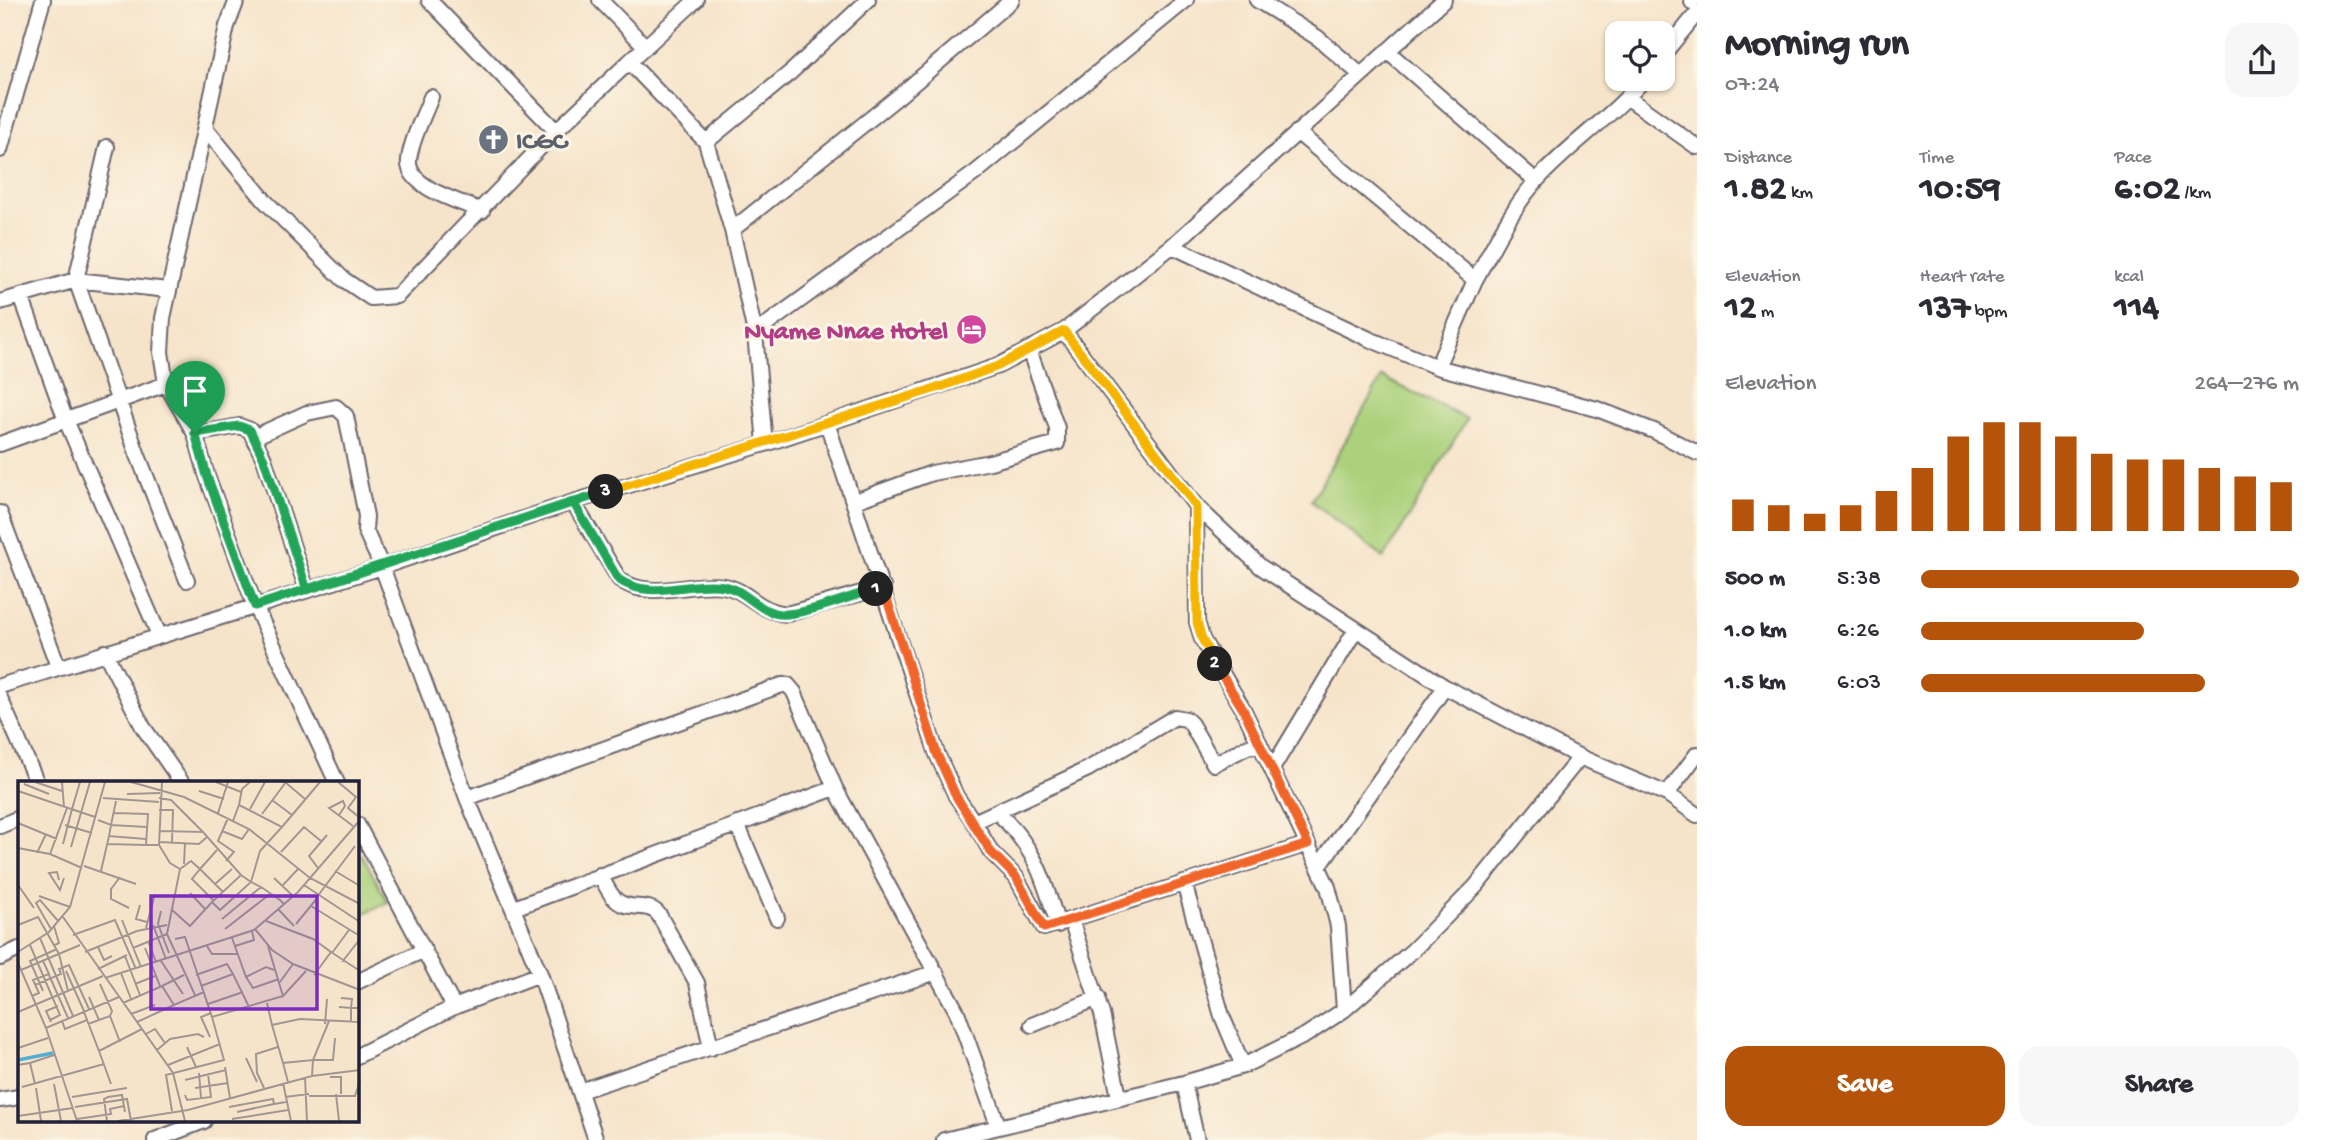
<!DOCTYPE html>
<html lang="en">
<head>
<meta charset="utf-8">
<style>
	:root { --surface:#fff; --page:#f7f7f7; --text:#2b2b33; --muted:#7c7c81; --accent:#b45309 }
	body { margin:0; font-family:"Gochi Hand",sans-serif; background:var(--page); color:var(--text); height:100vh; display:flex; flex-direction:column; font-size:26px; white-space:nowrap }
	* { box-sizing:border-box; margin:0 }
	p { font-size:23px; color:var(--muted) }
	.icon { flex:none; width:38px; height:38px; fill:none; stroke:currentColor; stroke-width:2; stroke-linecap:round; stroke-linejoin:round }
	.map { position:relative; flex:1; overflow:hidden }
	.panel { display:flex; flex-direction:column; background:var(--surface); width:630px }
	.panel>* { flex:none }
	.controls { position:absolute; left:1605px; top:21px; display:grid; gap:14px }
	.controls a { display:grid; place-items:center; width:70px; height:70px; border-radius:14px; background:var(--surface); box-shadow:0 2px 5px #0004; font-size:35px }
	.pin { position:absolute; display:grid; place-items:center; width:60px; height:60px; color:#fff; margin:-72px -30px; border-radius:50% 50% 50% 0; rotate:-45deg; box-shadow:0 0 7px #0007 }
	.pin .icon { rotate:45deg }
	.km { position:absolute; width:35px; height:35px; margin:-18px; border-radius:50%; background:#222; color:#fff; font-size:19px; line-height:35px; text-align:center }
	.round { display:grid; place-items:center; flex:none; width:74px; height:74px; border-radius:21px; background:var(--page) }
	.summary { display:flex; align-items:center; justify-content:space-between; height:119px; padding:0 28px }
	h1 { font-size:38px; font-weight:700; line-height:52px }
	.stats { display:grid; grid-template-columns:repeat(3,1fr); gap:10px; height:119px; padding:7px 28px }
	.stats div { display:grid; align-content:center }
	.stats b { font-size:35px; font-weight:700 }
	.stats small { font-size:19px; font-weight:400 }
	.stats p { font-size:19px }
	.chart { height:196px; padding:14px 28px }
	.chart p { display:flex; justify-content:space-between }
	.chart svg { width:100%; height:126px; margin-top:7px; stroke:var(--accent); stroke-width:6 }
	.action { display:flex; gap:14px; margin-top:auto; padding:14px 28px }
	.action a { flex:1; height:80px; border-radius:21px; background:var(--accent); color:#fff; font-size:28px; font-weight:700; line-height:80px; text-align:center }
	.action a+a { background:var(--page); color:var(--text) }
	ul { padding:0 28px; list-style:none; font-size:23px }
	li { display:grid; grid-template-columns:112px 84px 1fr; align-items:center; height:52px }
	li i { height:18px; border-radius:9px; background:var(--accent) }
	main { display:flex; flex:1; min-height:0 }
	.map>svg:first-child { display:block }
</style>
</head>
<body>
<main>
<div class="map">
<svg width="1697" height="1140" viewBox="0 0 1697 1140">
	<rect width="100%" height="100%" fill="#fcf5e5"/>
	<filter id="ink" filterUnits="userSpaceOnUse"><feTurbulence type="fractalNoise" baseFrequency=".0143" numOctaves="2"/><feDisplacementMap in="SourceGraphic" scale="14" xChannelSelector="R" yChannelSelector="G"/><feConvolveMatrix kernelMatrix="1 2 1 2 8 2 1 2 1" color-interpolation-filters="sRGB"/></filter>
	<filter id="wash" filterUnits="userSpaceOnUse"><feTurbulence type="fractalNoise" baseFrequency=".00686" numOctaves="4" result="noise"/><feDisplacementMap in="SourceGraphic" scale="28" xChannelSelector="R" yChannelSelector="G"/><feGaussianBlur stdDeviation="1.57" result="paint"/><feColorMatrix in="noise" values="0 0 0 0 0 0 0 0 0 0 0 0 0 0 0 0 0 1.4 0 .05"/><feComposite in="paint" operator="in"/></filter>
	<g filter="url(#wash)">
		<rect width="100%" height="100%" fill="#f6e4ca"/>
		<path fill="#abd17b" stroke="#667a5b" stroke-width="2" d="M1382,377l85,42 -83,139 -73,-57z
			M362,855l26,47 -31,15v-59z"/>
	</g>
	<g filter="url(#ink)">
		<g fill="none" stroke-linecap="round" stroke-linejoin="round">
			<defs>
				<path id="minor" d="M429,0l127,131
					M600,0l45,46
					M696,0l-67,62 77,80 85,-70 77,-72
					M1257,0l61,38 43,37
					M1692,2l1,-2
					M1387,51l149,130
					M1662,56l35,-43
					M431,97c-7,19 -20,43 -22,63 -3,28 53,42 73,51
					M1628,98l69,49
					M206,129l59,72 78,78 28,19 26,-2 159,-165 73,-69
					M1297,132l178,148 -38,87
					M706,142l26,88 23,103 10,111
					M107,147l-31,133 61,173 50,127
					M0,150l43,-150
					M732,230l168,-135 112,-95
					M1172,246l197,93 68,28 160,42 57,22 43,22
					M1475,280c19,-34 37,-73 63,-101 33,-36 75,-63 106,-100
					M21,296l44,122 94,217
					M0,302l76,-22 92,10
					M1064,331l132,175 65,61 184,120 135,70 87,37 30,21
					M755,333l220,-160 211,-173
					M166,384l29,50 12,42 48,130 82,177
					M827,423l110,331 19,42 18,26 114,-53 87,-52 11,2 5,5 23,40 33,-17 13,-3
					M195,434l44,-8 11,4 14,29 43,131
					M254,437l53,-24 29,-6 10,9 20,100 -1,14 17,37 85,231 73,176 56,166
					M0,444l166,-60 -5,-32 2,-34 64,-292 10,-26
					M855,501l77,-28 58,-11 67,-19v-15l-28,-78
					M573,502l46,77c30,23 70,2 105,7 24,4 33,25 63,28l96,-27
					M1196,506l1,116 5,17 41,70 85,178 10,39 6,84 69,-60 63,-64 104,-129
					M0,513l58,153
					M105,652l38,75 39,56
					M0,686l382,-119 191,-65 192,-58 233,-78 66,-35 108,-85 272,-246
					M0,698l37,85
					M1272,769l83,-138
					M1667,794l30,-40
					M467,798l315,-113h6l6,7 41,96
					M997,812c38,36 46,64 61,113
					M974,822l17,30 25,25 28,51 264,-84
					M357,824l97,183
					M737,824l40,94
					M0,826l19,-8
					M1319,866l126,-179
					M600,875c5,8 9,19 16,25 13,12 33,1 43,15l38,68 14,65
					M1184,883l38,133 21,50
					M514,908l321,-120 122,224 41,113
					M1071,920l31,94 17,83
					M0,958l19,-9
					M357,982l67,-32
					M1032,1025l66,-27
					M357,1056l97,-49 86,-33
					M1184,1083l13,57
					M580,1091l356,-119
					M0,1100l19,-3
					M155,1140l49,-19
					M944,1140l240,-57 59,-17 63,-31 38,-25"/>
			</defs>
			<use href="#minor" stroke="#6c666d" stroke-width="18"/>
			<use href="#minor" stroke="#fff" stroke-width="14"/>
		</g>
	</g>
	<g fill="none" stroke-linecap="round" stroke-linejoin="round" filter="url(#ink)">
		<defs>
			<path id="split-1" d="M195,433l44,-7 11,4 14,29 43,131 266,-88 45,77c32,23 71,1 106,7 24,4 37,31 63,28 30,-3 60,-17 89,-25"/>
			<path id="split-2" d="M876,589l7,-2 54,167 19,42 35,56 25,25 28,51 264,-84 -65,-135 -28,-45"/>
			<path id="split-3" d="M606,492l337,-106 55,-20 66,-35 132,175 1,116 5,17 13,25"/>
			<path id="split-4" d="M195,433l12,43 48,130 351,-114"/>
		</defs>
		<use href="#split-1" stroke="#fff" stroke-width="14"/>
		<use href="#split-2" stroke="#fff" stroke-width="14"/>
		<use href="#split-3" stroke="#fff" stroke-width="14"/>
		<use href="#split-4" stroke="#fff" stroke-width="14"/>
		<use href="#split-1" stroke="#22a559" stroke-width="9"/>
		<use href="#split-2" stroke="#f0652b" stroke-width="9"/>
		<use href="#split-3" stroke="#f5b400" stroke-width="9"/>
		<use href="#split-4" stroke="#22a559" stroke-width="9"/>
	</g>
	<defs>
		<symbol id="church-disc" viewBox="-11 -11 22 22"><circle r="9.5" fill="#6b7280" stroke="#fcf5e5"/><path d="M-1.2-6h2.4v3.5h3.3v2.4h-3.3V6h-2.4V-.1h-3.3v-2.4h3.3Z" fill="#fff"/></symbol>
		<symbol id="hotel-disc" viewBox="-11 -11 22 22"><circle r="9.5" fill="#d1479c" stroke="#fcf5e5"/><path d="M-6-4.5h1.5V1H6V5H4.5V3h-9V5H-6ZM-4 0a1.8 1.8 0 1 1 3.6 0ZM.5 0V-2.5h3Q6-2.5 6 0Z" fill="#fff"/></symbol>
	</defs>
	<g fill-rule="evenodd">
		<use href="#church-disc" x="476" y="122" width="35" height="35"/>
		<use href="#hotel-disc" x="954" y="312" width="35" height="35"/>
	</g>
	<g text-anchor="middle" stroke-width="6" stroke-linejoin="round" paint-order="stroke">
		<g font-size="26" font-weight="bold" fill="#5b616d" stroke="#fcf5e5" text-anchor="start">
			<text x="516" y="148">ICGC</text>
		</g>
		<g font-size="26" font-weight="bold" fill="#b23c85" stroke="#fcf5e5" text-anchor="end">
			<text x="948" y="338">Nyame Nnae Hotel</text>
		</g>
	</g>
	<g transform="translate(18 781)">
		<rect width="341" height="341" fill="#f6e4ca"/>
		<path fill="none" stroke="#53aed1" stroke-width="3.5" d="M0,279l35,-7"/>
		<path fill="none" stroke="#a19691" stroke-width="2" d="M17,1l27,9M44,1l2,25M113,1l53,15 65,32 61,49 50,26M198,1l25,10M267,1l20,17M320,1l18,15 -8,11 12,10M6,3l25,10M0,10l77,26M181,10l25,8M109,13l33,-1M85,17l56,4M254,19l20,15M221,24l3,-16 8,-7M54,28l8,-27M232,28l15,-27M141,29h14l-1,32M96,32l34,1 -2,31h13l3,-63M200,32l10,-31M244,33l24,-32M321,34l6,-9 -2,-5 -14,7 24,18M80,39l13,5 5,-24M215,40l6,-16 43,22 -22,24 -9,31 -31,28 -8,-8 29,-27 10,7 10,5 19,13 4,4M0,42l39,16M47,44l27,8M264,46l38,-45M141,50l44,1 -32,-32 -12,-2M204,50l20,8 7,-10M185,51l38,43M91,55l2,-11 36,2M141,61l40,2 8,-7M45,63l9,-35M89,63l39,1M141,64l11,18 10,6M53,66l19,-65M0,67l32,6 17,-46M263,71l23,-25 17,14M19,72l9,-19M32,73l32,14M208,80l8,-9 -16,-11 10,-23M166,83l1,-21M66,85l52,18M300,87l-9,-12 18,-21M83,90l8,-35 37,3M317,90l25,15M102,96l-9,12v10l18,9M256,97l19,18M41,99l-2,-8 -8,1 11,17 4,-12M197,103l17,-15M0,104l16,23M265,104l16,-17M286,104l56,37M172,112l15,16M21,115l31,11M299,116l38,-51M196,120l-22,-22 8,-10 23,23M122,124l-4,14 11,3M293,125l49,30M153,128l19,17 22,-24M260,128l16,17M143,130l-3,13 11,29M45,136l110,156 12,48M204,138l39,-32M104,139l19,47M248,140l47,18 18,13 -17,23M278,143l22,-27M0,144l20,-8 21,37M135,144l13,34M36,145l5,17 -4,2M128,147l9,-34M33,148l-15,-26 4,-3 19,22M207,148l45,-35M237,148l17,21 21,14 67,26M149,153l28,61M55,154l42,-15 21,49M22,157l33,78M214,157l14,39 20,-10 8,3M157,158l10,-2 27,80 71,-21M130,160l8,21M12,164l30,70 -10,5M189,165l5,8h25M217,165l19,-6 -2,-9M250,165l15,50 23,-25M80,166l6,13 8,-4M115,167l34,-14 13,-65 11,-8 9,8 17,-19M127,167l15,38M0,171l31,-20 21,-25 35,-125M67,171l52,-21 30,-6M313,171l29,19M314,172l17,-23M41,173l9,37M107,175l15,39M143,180l22,33M324,181l18,-23M0,182l28,65 31,93M80,188l29,-14M3,189l59,-25M48,190l18,40M103,192l10,26M31,194l19,43M178,194l31,-11 6,10M228,196l7,11 26,-9M87,197l149,-48 44,-38 62,-72M262,201l13,-18M82,203l12,27 -2,5M117,203l20,-8M17,204l26,-11 -2,-5 10,-4 20,44M144,205l22,-11M183,205l32,-12 16,33M25,210l-13,-30 27,-12M14,215l7,-3 -6,-13 16,-6 -6,-13M71,216l10,23M105,222l39,-17 12,19 30,-13M249,222l5,22M190,223l35,-12M321,226l12,1 1,-9 -11,-1M0,231l85,-36M66,231l15,39 43,-22M113,233l24,-9M44,240l3,8 22,-9M311,240l-16,39h20l2,-22M33,241l-5,-11 12,-5M119,241l37,-17M333,241v-14h9M70,243l22,-8 10,26M307,243l2,-25M28,247l73,-31M128,253l9,-5 10,14M192,256l-9,-20 10,-4M169,266l9,20M0,267l30,-10M139,269l13,-11 28,-5 6,3M81,270l12,33M228,277l11,24M12,282l24,-8M265,282l-11,-38 28,-6 60,3M0,284l12,-2 5,21M150,284l52,-21M207,286l5,31M181,292l2,25M287,296l2,44M312,296h11v17M167,299l41,-10M270,301l-5,-19 30,-3 -1,16M265,302l8,38M36,303l7,37M4,306l82,-23M18,307l5,33M177,307l33,-5M246,307l-7,-15 -1,-19 22,-7M318,313l3,27M167,314l2,5 24,-3 -3,-23M291,315h46l5,-15M54,316l55,-9M267,316l24,-3M57,326l52,-8 4,22M211,326l44,-8 1,5 12,-2M154,330l-6,-36 58,-15 -12,-43M219,331l37,-8M0,335l55,-8M59,338l34,-5 -1,-5 14,-3M214,338l56,-9M89,340l-3,-22 4,-2 14,-2 3,17M100,340l70,-11 124,-34 48,-6"/>
		<path fill="#7b2cbf" fill-opacity="0.15" stroke="#7b2cbf" stroke-width="3.5" d="M133,115h166v113h-166z"/>
		<rect width="341" height="341" fill="none" stroke="#22223b" stroke-width="3.5"/>
	</g>
</svg>
<div class="controls">
<a><svg class="icon" aria-label="locate" viewBox="0 0 24 24"><circle cx="12" cy="12" r="6"/><path d="M12 2v4M12 18v4M2 12h4M18 12h4"/></svg></a>
</div>
<div class="pin" style="left:195px;top:433px;background:#1e9e55"><svg class="icon" aria-label="arrive" viewBox="0 0 24 24"><path d="M6 21V4h12l-3 4 3 4H6"/></svg></div>
<b class="km" style="left:876px;top:589px">1</b>
<b class="km" style="left:1215px;top:664px">2</b>
<b class="km" style="left:606px;top:492px">3</b>
</div>
<section class="panel">
<div class="summary"><div><h1>Morning run</h1><p>07:24</p></div><a class="round"><svg class="icon" aria-label="share" viewBox="0 0 24 24"><path d="M12 15V3M7 8l5-5 5 5M5 13v7h14v-7"/></svg></a></div>
<div class="stats">
<div><p>Distance</p><b>1.82<small> km</small></b></div>
<div><p>Time</p><b>10:59</b></div>
<div><p>Pace</p><b>6:02<small> /km</small></b></div>
</div>
<div class="stats">
<div><p>Elevation</p><b>12<small> m</small></b></div>
<div><p>Heart rate</p><b>137<small> bpm</small></b></div>
<div><p>kcal</p><b>114</b></div>
</div>
<div class="chart"><p><span>Elevation</span>264–276 m</p>
<svg viewBox="0 0 160 44" preserveAspectRatio="none"><path d="M5 44V33M15 44V35M25 44V38M35 44V35M45 44V30M55 44V22M65 44V11M75 44V6M85 44V6M95 44V11M105 44V17M115 44V19M125 44V19M135 44V22M145 44V25M155 44V27"/></svg>
</div>
<ul>
<li><b>500 m</b>5:38<i style="width:100%"></i></li>
<li><b>1.0 km</b>6:26<i style="width:59%"></i></li>
<li><b>1.5 km</b>6:03<i style="width:75%"></i></li>
</ul>
<div class="action"><a>Save</a><a>Share</a></div>
</section>
</main>
</body>
</html>
